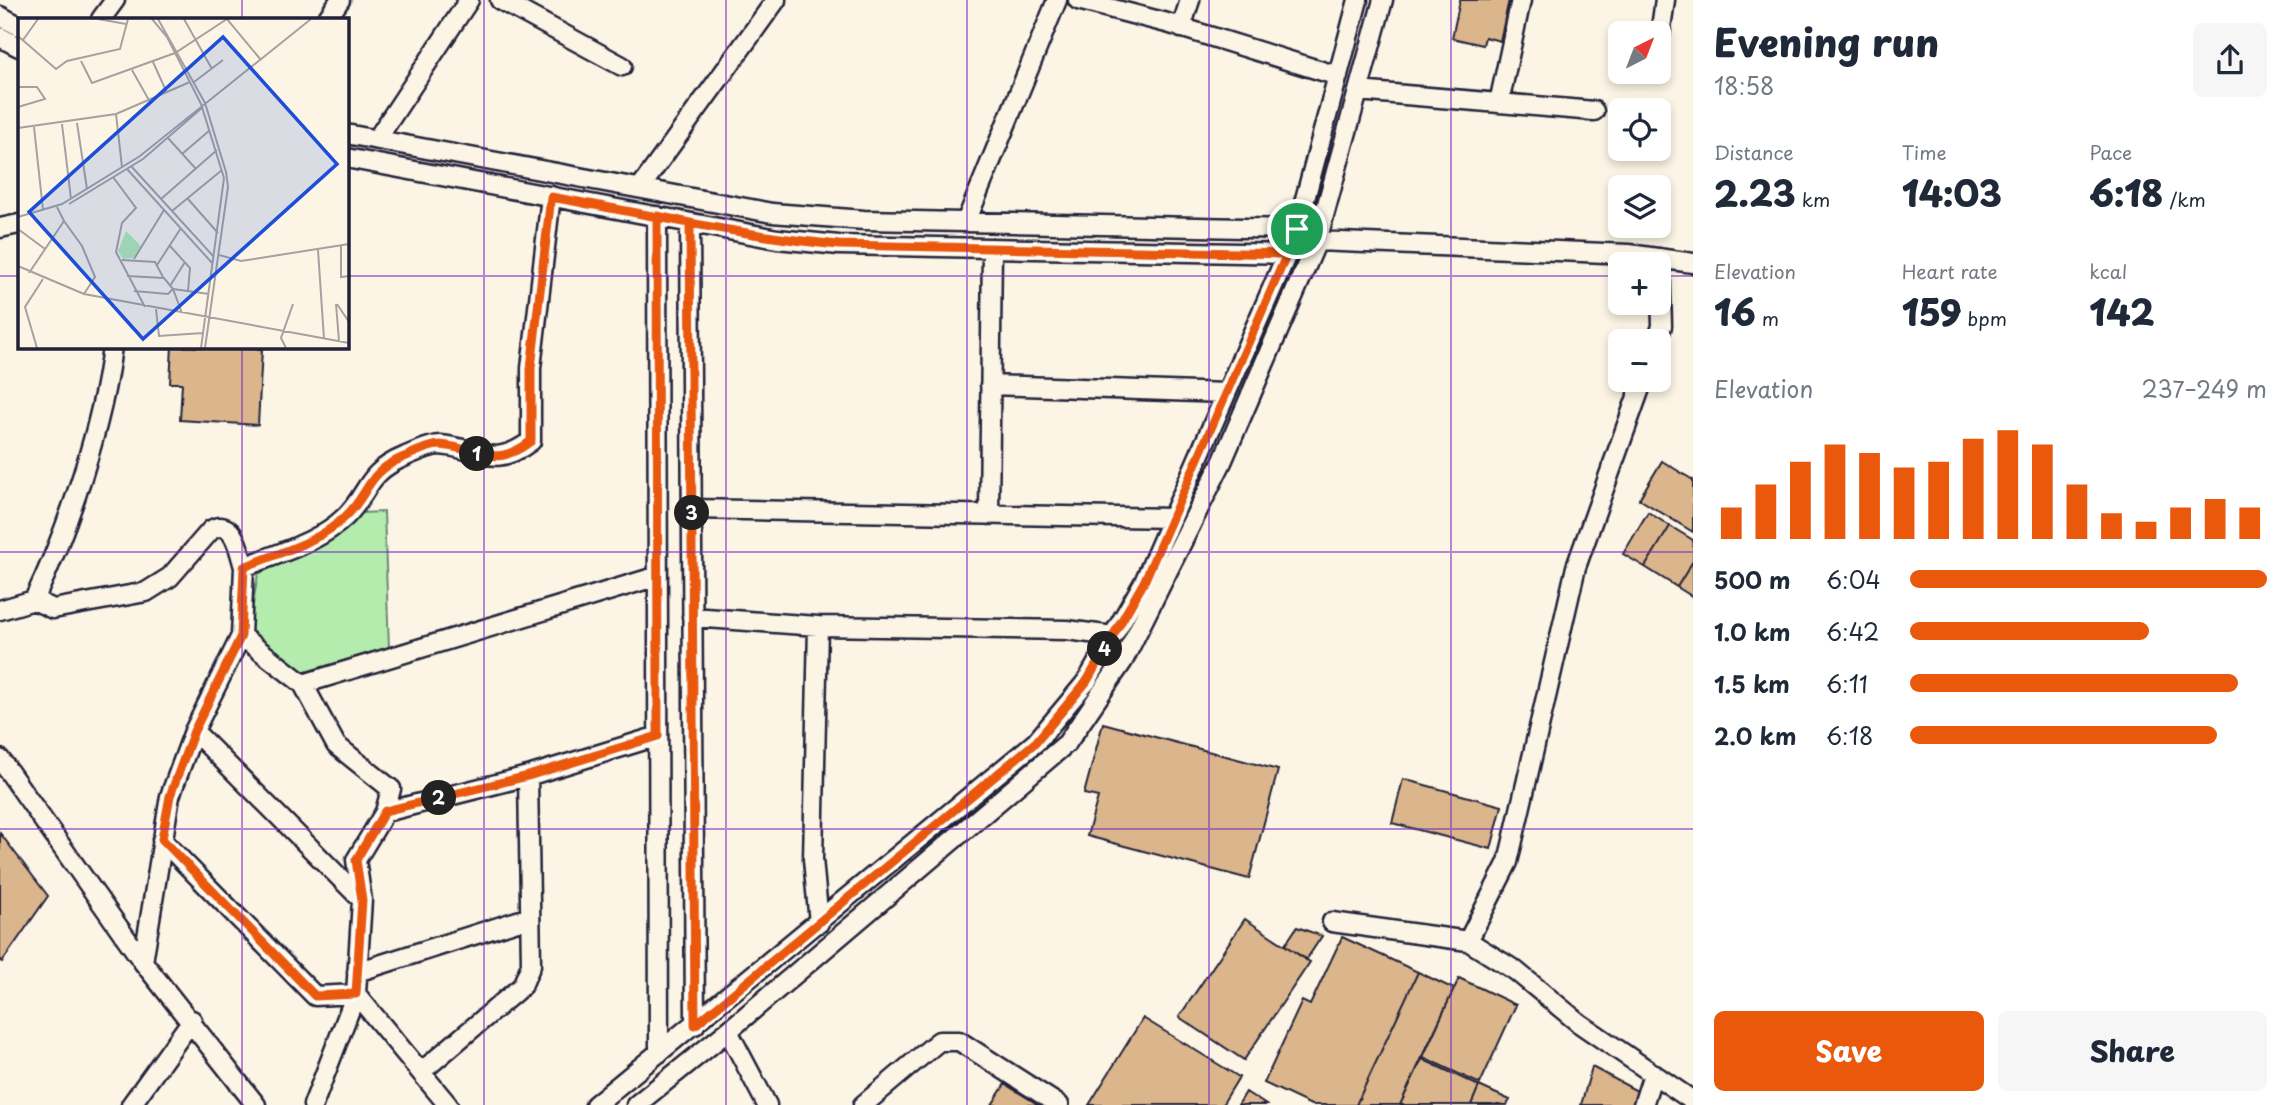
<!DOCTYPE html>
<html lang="en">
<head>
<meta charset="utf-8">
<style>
	:root { --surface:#fff; --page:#f6f6f7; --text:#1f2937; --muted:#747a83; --accent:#ea580c }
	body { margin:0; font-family:"Playpen Sans",sans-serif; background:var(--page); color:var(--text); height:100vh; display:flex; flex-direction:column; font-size:26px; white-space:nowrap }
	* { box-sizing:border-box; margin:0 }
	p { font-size:23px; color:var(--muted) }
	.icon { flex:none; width:38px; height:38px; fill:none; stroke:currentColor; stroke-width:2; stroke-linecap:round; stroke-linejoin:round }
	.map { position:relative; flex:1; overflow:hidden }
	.drawer { display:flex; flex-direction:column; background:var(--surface); width:595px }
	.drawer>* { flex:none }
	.needle { width:46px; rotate:42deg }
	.buttons { position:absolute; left:1608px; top:21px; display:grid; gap:14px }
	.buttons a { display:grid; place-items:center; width:63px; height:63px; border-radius:10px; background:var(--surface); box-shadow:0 4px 10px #0003; font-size:35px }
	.pin { position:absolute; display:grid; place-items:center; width:60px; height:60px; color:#fff; margin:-30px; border:4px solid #fff; border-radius:50%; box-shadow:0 2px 7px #0007 }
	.km { position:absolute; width:35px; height:35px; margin:-18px; border-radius:50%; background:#222; color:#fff; font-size:19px; line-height:35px; text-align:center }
	.round { display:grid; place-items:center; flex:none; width:74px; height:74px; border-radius:10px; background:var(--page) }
	.head { display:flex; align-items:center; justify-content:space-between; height:119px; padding:0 21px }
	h1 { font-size:38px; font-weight:800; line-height:52px }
	.stats { display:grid; grid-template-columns:repeat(3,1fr); gap:10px; height:119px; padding:7px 21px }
	.stats div { display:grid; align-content:center }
	.stats b { font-size:35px; font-weight:800 }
	.stats small { font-size:19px; font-weight:400 }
	.stats p { font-size:19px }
	.chart { height:196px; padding:14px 21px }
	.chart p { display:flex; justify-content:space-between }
	.chart svg { width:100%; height:126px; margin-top:7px; stroke:var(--accent); stroke-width:6 }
	.action { display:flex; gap:14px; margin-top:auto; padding:14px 21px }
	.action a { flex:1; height:80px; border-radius:10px; background:var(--accent); color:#fff; font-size:28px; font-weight:800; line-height:80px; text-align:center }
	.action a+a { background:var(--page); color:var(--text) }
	ul { padding:0 21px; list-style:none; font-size:23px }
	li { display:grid; grid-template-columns:112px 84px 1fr; align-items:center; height:52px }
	li i { height:18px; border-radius:9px; background:var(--accent) }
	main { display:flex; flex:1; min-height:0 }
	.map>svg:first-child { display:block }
</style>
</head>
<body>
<main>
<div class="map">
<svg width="1693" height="1105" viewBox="0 0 1693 1105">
	<rect width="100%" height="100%" fill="#fcf5e5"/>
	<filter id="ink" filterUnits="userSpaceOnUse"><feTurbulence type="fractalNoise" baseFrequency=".0143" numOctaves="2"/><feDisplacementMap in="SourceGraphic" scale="14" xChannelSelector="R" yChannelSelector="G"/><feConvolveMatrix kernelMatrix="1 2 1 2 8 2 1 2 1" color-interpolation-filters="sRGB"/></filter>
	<g filter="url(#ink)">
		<path fill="#b4ecae" stroke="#6b8774" stroke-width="2" d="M384,512l5,136 -88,25 -53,-40 10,-59 35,-17 66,-44z"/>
		<path fill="#dbb58c" stroke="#22223b" stroke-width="2" d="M1460,0h49l-9,41 -15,-4 -2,8 -31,-7z
			M172,346l90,3 -4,76 -78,-5 2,-37h-12z
			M1662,461l31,19v52l-54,-33z
			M1648,512l22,14 -25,41 -22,-13z
			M1670,526l23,14v21l-16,26 -32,-20z
			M1693,561v36l-16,-10z
			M1103,723l175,47 -29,109 -162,-43 11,-39 -14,-3z
			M1403,779l99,27 -11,43 -99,-26z
			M0,833l48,63 -46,66 -2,-1z
			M1245,919l65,43 -66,98 -65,-43z
			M1297,927l25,9 -16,24 -21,-15z
			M1342,937l76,35 -62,133h-45l-47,-22 38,-82 8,4z
			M1418,972l36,17 -54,116h-44z
			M1459,978l57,27 -36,79 -57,-27z
			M1143,1018l96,59 -17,28h-133z
			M1422,1059l57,27 -8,19h-71z
			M1592,1067l47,25 -4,13h-54z
			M1005,1084l34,21h-47z
			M1479,1086l31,14 -3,5h-36z
			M1246,1092l20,13h-28z"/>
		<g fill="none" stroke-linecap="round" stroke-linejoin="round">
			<defs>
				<path id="minor" d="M500,0l122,66
					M1078,0l89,23 171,53
					M0,16l19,10
					M101,19l14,-19
					M327,19l13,-19
					M1181,28l9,-28
					M1660,35l5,-35
					M0,37l19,10
					M1358,91l236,20
					M1499,103l22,-103
					M346,134l426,79 92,7 433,9 8,5
					M377,139l92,-139
					M346,158l431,81 62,6 448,9 30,-13 312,13 64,9
					M640,188l136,-188
					M657,216l2,837
					M966,222l91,-222
					M690,223l5,802
					M0,228l19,-4
					M1657,341l5,-15 -2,-68
					M1643,380l-67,187 -68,295 -40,79 48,30 63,52 114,78
					M990,385l236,8
					M692,509l480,9
					M989,515l3,-267
					M34,600l19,9 93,-17 24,-15 41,-47c23,-13 28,21 33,37
					M0,610l34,-10c34,-71 69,-175 78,-254
					M692,617l126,9 249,4 46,6
					M818,626l-5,233 6,64
					M241,636l62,48 33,61 55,44 -6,23 -29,48 6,40
					M303,684l355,-108
					M0,759l143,203 113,143
					M385,812l143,-36 130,-40
					M162,840l153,156 41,-2 6,-94 -168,-169
					M1332,922l136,19
					M143,962l27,-166 24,-65 47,-95 3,-69c34,-14 74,-24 101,-50 24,-23 20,-44 59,-60 10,-4 25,-12 36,-12 39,3 53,25 91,-4v-73l20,-172
					M357,972l173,-55
					M728,1031l39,74
					M421,1072l101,-86 9,-21 -3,-189
					M131,1105l61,-85
					M313,1105l43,-111 92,111
					M595,1105l441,-363 51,-61 57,-99 143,-328 10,-25 61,-229
					M636,1105l92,-74 339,-288 56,-82 99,-199 95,-221 66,-241
					M863,1105l76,-64h20l100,64
					M1643,1105l10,-31"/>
			</defs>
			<use href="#minor" stroke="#22223b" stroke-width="23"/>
			<use href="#minor" stroke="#fcf5e5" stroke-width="18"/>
		</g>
	</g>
	<g fill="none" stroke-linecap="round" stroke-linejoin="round" filter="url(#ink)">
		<defs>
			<path id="route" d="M1297,229l-10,25 -448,-9c-97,-9 -192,-31 -288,-48l-20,171v73c-37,29 -52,7 -91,4 -11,0 -26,8 -36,12 -39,16 -34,37 -59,60 -27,26 -67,36 -101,50l-3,69 -47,95 -24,65 -8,43 153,157 41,-2 6,-94 -6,-40 29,-49 143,-35 130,-40 -1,-520 33,7 5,802 341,-283 51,-61 57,-99 143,-328 30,-13 -20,-12"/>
		</defs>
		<use href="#route" stroke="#fff" stroke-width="14"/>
		<use href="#route" stroke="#ea580c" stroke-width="9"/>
	</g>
	<path fill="none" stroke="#7b2cbf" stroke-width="2" stroke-opacity="0.55" d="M242,0v19M484,0v1105M726,0v1105M967,0v1105M1209,0v1105M1451,0v1105M0,276h19M346,276h1274M1659,276h34M242,346v759M0,552h1693M0,829h1693"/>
	<g transform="translate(18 18)">
		<rect width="331" height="331" fill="#fcf5e5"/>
		<path d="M108,213l15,15 -8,12 -10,1 -5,-8z" fill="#b4ecae"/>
		<path fill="none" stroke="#a5a1a1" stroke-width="2" d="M80,1l28,5M134,1l15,18 34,67 23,74 -23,170M140,1l47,84 21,69 2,15 -23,161M166,1l28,50M0,18l38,33 11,-8 53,-12 8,-30M5,22l15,-21M63,43l11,22 83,-30 52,-34 34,41M135,44l14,31M114,52l18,32M176,64l29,-22M0,69h19l8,12 -27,8M98,96l6,53M59,105l10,66M44,106l9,75M16,109l9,83M0,110l98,-14 74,-32M150,120l28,31M164,136l28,-24M113,148l83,91M109,151l86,95M95,159l23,31 -14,15 -6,29 29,55M143,181l56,-49M170,181l30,34M51,186l74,-45 60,-52M154,193l50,-41M0,199l44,-13 78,-48 171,-137M46,203l18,25 13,31 -11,17M0,211l27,20M152,228l20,22 -2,23M323,228v31l8,-1M300,232l6,89M201,237l22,6 108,-17M116,241l30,-49M104,242l33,2 8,15M139,247l24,-37M0,248l66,28 265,49M11,255l35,-52 -7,-14M109,258l37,2 9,11 -5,5 -34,-3M152,268l15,-24M318,286l3,37M319,286l12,18M138,291l3,27 44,-3M164,295l-9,-24 36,5M19,330l-12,-41 18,-28M268,330l-5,-10 12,-34"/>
		<path fill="#1d4ed8" fill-opacity="0.15" stroke="#1d4ed8" stroke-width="3.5" d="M205,19l114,127 -194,175 -114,-127z"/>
		<rect width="331" height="331" fill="none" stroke="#22223b" stroke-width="3.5"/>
	</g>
</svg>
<div class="buttons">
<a><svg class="needle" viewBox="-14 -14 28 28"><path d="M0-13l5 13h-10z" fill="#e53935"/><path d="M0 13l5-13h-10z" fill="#747a83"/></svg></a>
<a><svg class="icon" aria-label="locate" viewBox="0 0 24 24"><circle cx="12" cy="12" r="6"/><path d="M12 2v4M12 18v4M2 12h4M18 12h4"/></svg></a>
<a><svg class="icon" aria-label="layers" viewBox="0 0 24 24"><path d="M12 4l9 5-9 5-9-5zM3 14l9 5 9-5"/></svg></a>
<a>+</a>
<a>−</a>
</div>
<div class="pin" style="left:1297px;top:229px;background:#1e9e55"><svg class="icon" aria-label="arrive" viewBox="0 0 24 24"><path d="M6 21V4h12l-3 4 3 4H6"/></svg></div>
<b class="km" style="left:477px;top:454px">1</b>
<b class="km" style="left:439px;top:798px">2</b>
<b class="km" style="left:692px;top:513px">3</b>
<b class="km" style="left:1105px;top:649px">4</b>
</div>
<section class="drawer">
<div class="head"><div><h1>Evening run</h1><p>18:58</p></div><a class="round"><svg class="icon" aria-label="share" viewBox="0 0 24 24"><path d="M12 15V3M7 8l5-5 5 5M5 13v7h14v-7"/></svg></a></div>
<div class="stats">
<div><p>Distance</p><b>2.23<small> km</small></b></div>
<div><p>Time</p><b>14:03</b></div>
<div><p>Pace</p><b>6:18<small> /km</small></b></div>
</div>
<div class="stats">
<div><p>Elevation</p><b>16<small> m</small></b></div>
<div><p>Heart rate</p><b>159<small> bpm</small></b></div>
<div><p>kcal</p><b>142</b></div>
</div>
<div class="chart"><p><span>Elevation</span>237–249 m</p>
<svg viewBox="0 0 160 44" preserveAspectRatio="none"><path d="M5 44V33M15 44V25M25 44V17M35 44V11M45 44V14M55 44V19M65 44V17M75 44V9M85 44V6M95 44V11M105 44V25M115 44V35M125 44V38M135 44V33M145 44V30M155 44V33"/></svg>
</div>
<ul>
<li><b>500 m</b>6:04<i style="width:100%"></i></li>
<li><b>1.0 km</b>6:42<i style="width:67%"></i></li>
<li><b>1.5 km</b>6:11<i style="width:92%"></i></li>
<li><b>2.0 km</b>6:18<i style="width:86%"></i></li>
</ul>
<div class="action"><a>Save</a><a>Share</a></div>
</section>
</main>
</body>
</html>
